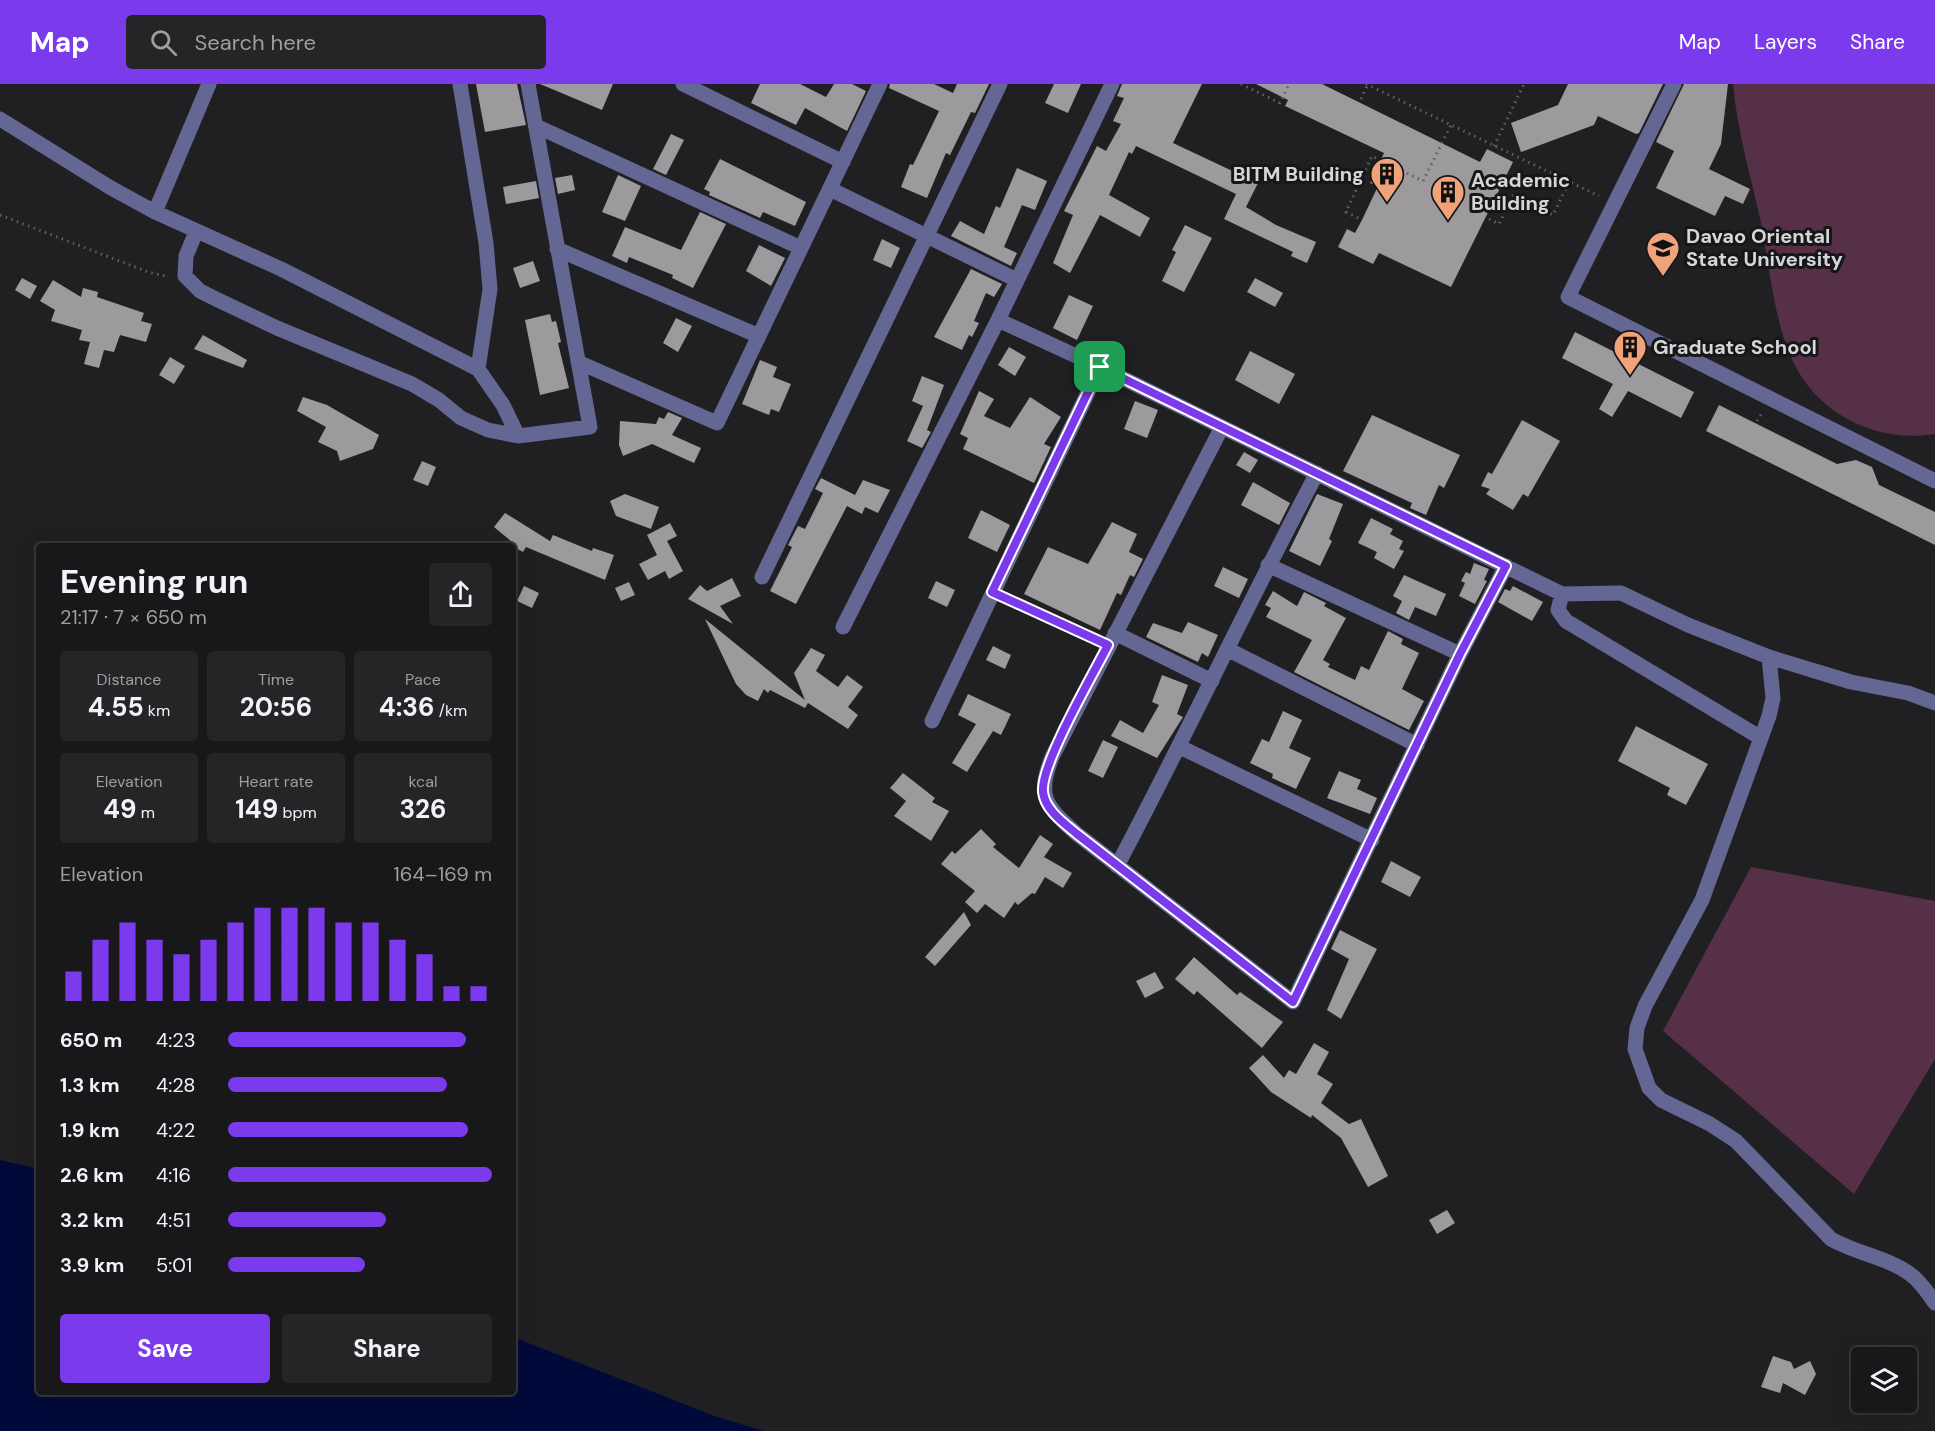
<!DOCTYPE html>
<html lang="en">
<head>
<meta charset="utf-8">
<style>
	:root { --surface:#18171a; --page:#252427; --text:#f1f3f6; --muted:#9f9fa2; --line:#363639; --accent:#7c3aed }
	body { margin:0; font-family:"DM Sans",sans-serif; background:var(--page); color:var(--text); height:100vh; display:flex; flex-direction:column; font-size:22px; white-space:nowrap }
	* { box-sizing:border-box; margin:0 }
	p { font-size:20px; color:var(--muted) }
	.icon { flex:none; width:33px; height:33px; fill:none; stroke:currentColor; stroke-width:2; stroke-linecap:round; stroke-linejoin:round }
	.map { position:relative; flex:1; overflow:hidden }
	.panel { position:absolute; left:36px; top:459px; width:480px; height:852px; display:flex; flex-direction:column; background:var(--surface); border-radius:6px; box-shadow:0 6px 24px #0002,0 0 0 2px var(--line) }
	.panel>* { flex:none }
	.fabs { position:absolute; left:1851px; top:1263px; display:grid; gap:12px }
	.fabs a { display:grid; place-items:center; width:66px; height:66px; border-radius:6px; background:var(--surface); box-shadow:0 6px 24px #0002,0 0 0 2px var(--line); font-size:30px }
	.pin { position:absolute; display:grid; place-items:center; width:51px; height:51px; color:#fff; margin:-26px; border-radius:12px; box-shadow:0 3px 9px #0006 }
	.round { display:grid; place-items:center; flex:none; width:63px; height:63px; border-radius:6px; background:var(--page) }
	.summary { display:flex; align-items:center; justify-content:space-between; height:102px; padding:0 24px }
	h1 { font-size:33px; font-weight:700; line-height:45px }
	.metrics { display:grid; grid-template-columns:repeat(3,1fr); gap:9px; height:102px; padding:6px 24px }
	.metrics div { display:grid; align-content:center; border-radius:6px; background:var(--page); text-align:center }
	.metrics b { font-size:26px; font-weight:700 }
	.metrics small { font-size:16px; font-weight:400 }
	.metrics p { font-size:16px }
	.chart { height:168px; padding:12px 24px }
	.chart p { display:flex; justify-content:space-between }
	.chart svg { width:100%; height:108px; margin-top:6px; stroke:var(--accent); stroke-width:6 }
	.action { display:flex; gap:12px; margin-top:auto; padding:12px 24px }
	.action a { flex:1; height:69px; border-radius:6px; background:var(--accent); color:#fff; font-size:24px; font-weight:700; line-height:69px; text-align:center }
	.action a+a { background:var(--page); color:var(--text) }
	ul { padding:0 24px; list-style:none; font-size:20px }
	li { display:grid; grid-template-columns:96px 72px 1fr; align-items:center; height:45px }
	li i { height:15px; border-radius:8px; background:var(--accent) }
	header { display:flex; align-items:center; gap:36px; box-sizing:border-box; height:84px; padding:0 30px; background:var(--accent); color:#fff }
	header strong { font-size:28px }
	nav { display:flex; gap:33px; margin-inline-start:auto; font-size:21px }
	.search { width:420px; height:54px; background:var(--page); display:flex; align-items:center; gap:15px; box-sizing:border-box; padding:0 21px; border-radius:6px; color:var(--muted); font-size:22px }
	.map>svg:first-child { display:block }
</style>
</head>
<body>
<header>
<strong>Map</strong>
<div class="search"><svg class="icon" aria-label="search" viewBox="0 0 24 24"><circle cx="10" cy="10" r="6"/><path d="M15 15l6 6"/></svg>Search here</div>
<nav><a>Map</a><a>Layers</a><a>Share</a></nav>
</header>
<div class="map">
<svg width="1935" height="1347" viewBox="0 0 1935 1347">
	<rect width="100%" height="100%" fill="#201f22"/>
	<path fill="#563046" d="M1733,0h202v350c-62,10 -124,-23 -146,-82 -16,-40 -20,-87 -28,-129 -10,-46 -24,-93 -28,-139z
		M1751,783l184,34v158l-81,135 -191,-163z"/>
	<path fill="#000a3a" d="M0,1076l39,9v223h474v-55l204,80 47,14h-764z"/>
	<path fill="#9c9a9c" d="M476,0h41l9,41 -41,7z
		M540,0h73l-11,26z
		M760,0h40l26,13 8,-13h18l14,7 -19,40 -42,-23 -9,17 -45,-22z
		M890,0h44l19,9 4,-9h32l-14,29 -4,-1 -21,43 -4,-2 -19,45 -26,-11 9,-23 3,1 26,-54 -50,-23z
		M1054,0h27l-13,29 -23,-10z
		M1122,0h80l-29,59 85,40 -12,24 30,18 40,17 -9,21 -16,-7 2,-4 -69,-33 12,-25 -100,-48 -4,8 -3,-2 -20,43 41,23 -10,19 -40,-22 -30,58 -17,-10 20,-48 -9,-4 33,-65 9,5 15,-27 -8,-3 11,-23 -7,-2z
		M1256,0h66l158,78 7,-13 26,13 -62,125 -72,-34 -6,11 -35,-17 9,-18 8,4 7,-13 16,-34 -8,-3 14,-30 -99,-47 3,-6z
		M1568,0h95l-24,49 -3,1 -38,-18 -4,9 -73,27 -10,-29 47,-18z
		M1684,0h44l-7,60 -12,25 41,20 -7,15 -18,-8 -10,20 -59,-28 18,-37 -18,-9z
		M671,50l13,6 -18,35 -13,-6z
		M720,75l86,43 -11,24 -32,-14 -3,6 -51,-23 1,-3 -6,-3z
		M1017,84l30,13 -12,29 -13,-5 -18,42 13,6 -6,13 -60,-30 9,-15 24,13 12,-28 4,2z
		M572,91l3,15 -17,4 -3,-16z
		M618,91l23,11 -16,35 -23,-9z
		M536,97l3,17 -33,6 -3,-17z
		M700,128l26,12 -33,64 -21,-10 1,-3 -44,-18 -2,6 -15,-7 13,-29 56,23z
		M1185,141l27,13 -28,54 -22,-11 14,-29 -4,-2z
		M882,155l18,9 -9,20 -18,-8z
		M759,161l26,13 -14,28 -25,-15z
		M533,177l7,20 -20,7 -7,-20z
		M971,185l31,15 -8,13 -8,-4 -12,28 5,2 -7,14 -3,-2 -7,15 -28,-13z
		M22,194l15,8 -7,13 -15,-9z
		M1255,194l28,15 -8,14 -28,-15z
		M53,196l28,17 2,-9 15,4 -1,5 47,16 -3,8 11,3 -6,18 -26,-7 -6,17 -10,-2 -5,18 -15,-4 6,-22 -11,-2 3,-10 -31,-9 4,-11 -15,-9z
		M1069,211l24,11 -16,34 -24,-12z
		M550,230l2,8 4,-1 5,21 -3,1 11,45 -29,7 -15,-75z
		M676,234l16,8 -14,26 -15,-9z
		M1575,248l119,60 -13,26 -53,-27 -16,26 -13,-8 14,-25 -51,-26z
		M203,251l44,25 -4,8 -49,-19z
		M1009,263l17,10 -11,19 -17,-11z
		M1250,267l45,23 -16,30 -44,-24z
		M170,273l15,9 -11,18 -15,-9z
		M760,276l17,7 -4,10 18,7 -12,28 -8,-3 -2,6 -27,-11z
		M922,292l22,9 -17,45 4,2 -9,16 -15,-7 16,-35 -11,-5z
		M979,307l15,8 -10,17 26,12 20,-31 31,20 -17,27 7,3 -17,36 -71,-34 5,-11 -8,-4z
		M303,313l24,8 52,30 -6,14 -33,12 -3,-10 -19,-9 8,-15 -29,-16z
		M1135,317l23,9 -11,28 -23,-9z
		M1719,321l118,59 19,-4 16,7 7,18 56,27v33l-229,-114z
		M668,328l14,6 -10,17 29,13 -7,15 -42,-19 -29,12 -4,-11 1,-24 36,3 3,-7 5,2z
		M1372,331l88,40 -16,33 -5,-3 -13,30 -16,-7 2,-5 -69,-32z
		M1522,336l38,21 -32,56 -5,-3 -10,16 -27,-16 4,-5 -9,-3 7,-14 4,2z
		M1244,368l14,8 -8,13 -14,-8z
		M422,377l14,6 -8,19 -15,-6z
		M821,394l34,17 8,-15 27,10 -12,23 -13,-6 -3,7 -15,-8 -51,98 -26,-13 22,-44 -4,-2 10,-19 7,3 18,-36 -8,-4z
		M1253,398l37,21 -11,22 -38,-20z
		M625,410l34,13 -8,22 -35,-13 -6,-15z
		M1317,410l26,10 -14,35 3,2 -12,25 -31,-15z
		M981,426l29,15 -13,27 -29,-14z
		M505,429l45,28 3,-6 39,16 1,-3 21,7 -9,25 -79,-33 -3,5 -13,-7 2,-3 -18,-15z
		M1371,434l22,11 -3,5 13,7 -4,8 5,2 -10,18 -20,-11 3,-6 -19,-9z
		M1112,438l25,12 -8,18 14,7 -9,18 -4,-2 -9,20 -4,-2 -17,37 -76,-36 24,-47 40,17z
		M670,439l7,13 -10,5 16,30 -14,8 -4,-8 -17,9 -9,-16 18,-9 -10,-20z
		M1474,479l15,6 -5,11 3,1 -12,23 -16,-8 6,-13 -4,-2 5,-9 4,2z
		M1223,483l25,12 -9,19 -25,-12z
		M1404,491l42,19 -10,22 -21,-9 -6,13 -13,-7 6,-12 -9,-5z
		M732,494l9,18 -21,10 13,18 -45,-25 12,-14 7,6z
		M936,497l19,9 -8,17 -19,-9z
		M629,498l6,13 -14,6 -6,-13z
		M524,502l15,7 -7,15 -15,-7z
		M1513,502l30,16 -11,19 -34,-19 7,-13 5,2z
		M1273,507l24,15 7,-14 22,11 -2,3 22,12 -23,42 7,4 -2,3 27,13 6,-14 8,4 19,-39 15,8 -2,5 18,9 -17,36 22,12 -15,29 -115,-58 18,-32 -46,-23 5,-9 -6,-3z
		M705,535l100,81 -11,-27 17,-25 14,7 -9,16 22,16 9,-12 16,12 -15,20 10,8 -10,14 -40,-26 -3,5 -35,-18 -2,3 -4,-4 -6,12 -12,-6 -10,-11z
		M1188,538l30,13 -10,22 -6,-4 -4,9 -52,-25 7,-14 29,10z
		M993,562l18,9 -6,14 -19,-9z
		M1162,591l26,10 -11,29 6,3 -26,41 -46,-22 9,-16 23,13 16,-28 -7,-3z
		M968,610l43,20 -10,21 -8,-4 -26,41 -15,-9 24,-39 -18,-9z
		M1283,627l19,9 -13,28 22,10 -15,31 -24,-11 1,-4 -23,-11 12,-24 7,3z
		M1636,642l72,38 -22,41 -19,-10 3,-7 -52,-27z
		M1103,656l15,7 -15,31 -15,-7z
		M1339,687l22,9 -4,9 20,9 -7,16 -43,-16z
		M903,689l32,25 -3,4 17,9 -18,30 -37,-25 12,-15 -16,-13z
		M981,745l15,15 -3,3 26,21 21,-33 13,9 -9,13 28,16 -9,15 -18,-11 -10,17 -3,-1 -14,12 -3,-3 -11,16 -19,-14 -8,9 -12,-11 10,-11 -34,-27 11,-13 3,3z
		M1391,777l30,16 -11,20 -29,-15z
		M964,828l7,13 -36,41 -10,-9z
		M1340,846l37,19 -36,70 -14,-9 22,-51 -18,-10z
		M1194,873l43,38 3,-3 43,30 -21,26 -65,-57 -3,4 -19,-16z
		M1155,888l9,16 -19,10 -9,-17z
		M1314,959l15,9 -12,22 16,10 -12,19 28,21 12,-5 27,57 -20,11 -27,-49 -29,-23 -1,3 -40,-26 -22,-24 14,-13 21,23 5,-8 7,4z
		M1447,1126l8,13 -18,11 -8,-14z
		M1773,1272l18,6 3,7 16,-8 6,13 -11,21 -22,-12 -3,10 -19,-6z"/>
	<g fill="none" stroke-linecap="round" stroke-linejoin="round">
		<path stroke="#606062" stroke-width="3" stroke-dasharray="1.5 4.5" stroke-linecap="butt" d="M1241,0l39,19 9,-19
			M1366,0l233,112
			M1361,15l6,-13
			M1494,62l30,-62
			M0,131l148,57 21,5
			M1358,134l-12,-6 26,-56 51,25 28,-56
			M1489,135l10,5 14,-28 40,19 16,-33
			M1631,276l5,-11
			M1757,337l5,-8
			M1007,515l87,40"/>
		<path stroke="#646693" stroke-width="15" d="M460,0l26,159 4,46 -12,80
			M683,0l160,78
			M1674,0l-106,213 367,184
			M0,35l111,69 44,24 126,57 197,100 25,36 15,31
			M536,42l265,122
			M830,105l187,91
			M155,128l54,-128
			M196,148l-10,24 -1,20 15,15 18,9 59,28 135,56 27,16 22,18 27,12 30,6 72,-9 -62,-343
			M557,165l202,87
			M998,236l102,47 462,227 59,-1 67,32 81,32 82,25 57,11 27,10
			M578,278l139,61 163,-339
			M1222,343l-170,330c-16,41 -6,49 25,77l216,168 167,-348 46,-88
			M1268,481l192,89
			M762,493l238,-493
			M1562,510l-4,16 8,11 195,117
			M843,543l155,-307 114,-236
			M1115,549l97,48
			M1227,565l190,96
			M1769,573l4,41 -4,18 -67,184 -57,106 -8,22 -2,21 14,39 12,12 49,24 26,17 95,98c24,14 58,19 79,35 11,8 17,18 25,29
			M932,637l168,-354
			M1180,663l192,93
			M1117,782c69,-130 131,-263 200,-393"/>
	</g>
	<g fill="none" stroke-linecap="round" stroke-linejoin="round">
		<defs>
			<path id="route" d="M1100,283l406,199 -46,88 -167,348 -216,-168c-13,-11 -32,-24 -34,-42 -3,-27 51,-119 65,-147l-116,-53z"/>
		</defs>
		<use href="#route" stroke="#fff" stroke-width="12"/>
		<use href="#route" stroke="#7c3aed" stroke-width="8"/>
	</g>
	<defs>
		<symbol id="building-pin" viewBox="-11 -11 22 30"><path d="M0 17L-7.5 6A9.5 9.5 0 1 1 7.5 6Z" fill="#f0a278" stroke="#171619"/><path d="M-4-6H4V6H1V3H-1V6H-4ZM-2.5-4.3h1.7v1.8h-1.7ZM.8-4.3h1.7v1.8H.8ZM-2.5-1h1.7V.8h-1.7ZM.8-1h1.7V.8H.8Z" fill="#111"/></symbol>
		<symbol id="university-pin" viewBox="-11 -11 22 30"><path d="M0 17L-7.5 6A9.5 9.5 0 1 1 7.5 6Z" fill="#f0a278" stroke="#171619"/><path d="M0-5L7-2L0 1L-7-2ZM-4 1L0 2.5L4 1V4Q0 6-4 4Z" fill="#111"/></symbol>
	</defs>
	<g fill-rule="evenodd">
		<use href="#building-pin" x="1368" y="71" width="38" height="52"/>
		<use href="#building-pin" x="1429" y="89" width="38" height="52"/>
		<use href="#university-pin" x="1644" y="145" width="38" height="52"/>
		<use href="#building-pin" x="1611" y="244" width="38" height="52"/>
	</g>
	<g text-anchor="middle" stroke-width="6" stroke-linejoin="round" paint-order="stroke">
		<g font-size="20" font-weight="bold" fill="#d6d6d8" stroke="#171619" text-anchor="start">
			<text x="1364" y="97" text-anchor="end">BITM Building</text>
			<text x="1471" y="103">Academic<tspan x="1471" dy="23">Building</tspan></text>
			<text x="1686" y="159">Davao Oriental<tspan x="1686" dy="23">State University</tspan></text>
			<text x="1653" y="270">Graduate School</text>
		</g>
	</g>
</svg>
<div class="fabs">
<a><svg class="icon" aria-label="layers" viewBox="0 0 24 24"><path d="M12 4l9 5-9 5-9-5zM3 14l9 5 9-5"/></svg></a>
</div>
<div class="pin" style="left:1100px;top:283px;background:#1e9e55"><svg class="icon" aria-label="arrive" viewBox="0 0 24 24"><path d="M6 21V4h12l-3 4 3 4H6"/></svg></div>
<section class="panel">
<div class="summary"><div><h1>Evening run</h1><p>21:17 · 7 × 650 m</p></div><a class="round"><svg class="icon" aria-label="share" viewBox="0 0 24 24"><path d="M12 15V3M7 8l5-5 5 5M5 13v7h14v-7"/></svg></a></div>
<div class="metrics">
<div><p>Distance</p><b>4.55<small> km</small></b></div>
<div><p>Time</p><b>20:56</b></div>
<div><p>Pace</p><b>4:36<small> /km</small></b></div>
</div>
<div class="metrics">
<div><p>Elevation</p><b>49<small> m</small></b></div>
<div><p>Heart rate</p><b>149<small> bpm</small></b></div>
<div><p>kcal</p><b>326</b></div>
</div>
<div class="chart"><p><span>Elevation</span>164–169 m</p>
<svg viewBox="0 0 160 44" preserveAspectRatio="none"><path d="M5 44V32M15 44V19M25 44V12M35 44V19M45 44V25M55 44V19M65 44V12M75 44V6M85 44V6M95 44V6M105 44V12M115 44V12M125 44V19M135 44V25M145 44V38M155 44V38"/></svg>
</div>
<ul>
<li><b>650 m</b>4:23<i style="width:90%"></i></li>
<li><b>1.3 km</b>4:28<i style="width:83%"></i></li>
<li><b>1.9 km</b>4:22<i style="width:91%"></i></li>
<li><b>2.6 km</b>4:16<i style="width:100%"></i></li>
<li><b>3.2 km</b>4:51<i style="width:60%"></i></li>
<li><b>3.9 km</b>5:01<i style="width:52%"></i></li>
</ul>
<div class="action"><a>Save</a><a>Share</a></div>
</section>
</div>
</body>
</html>
